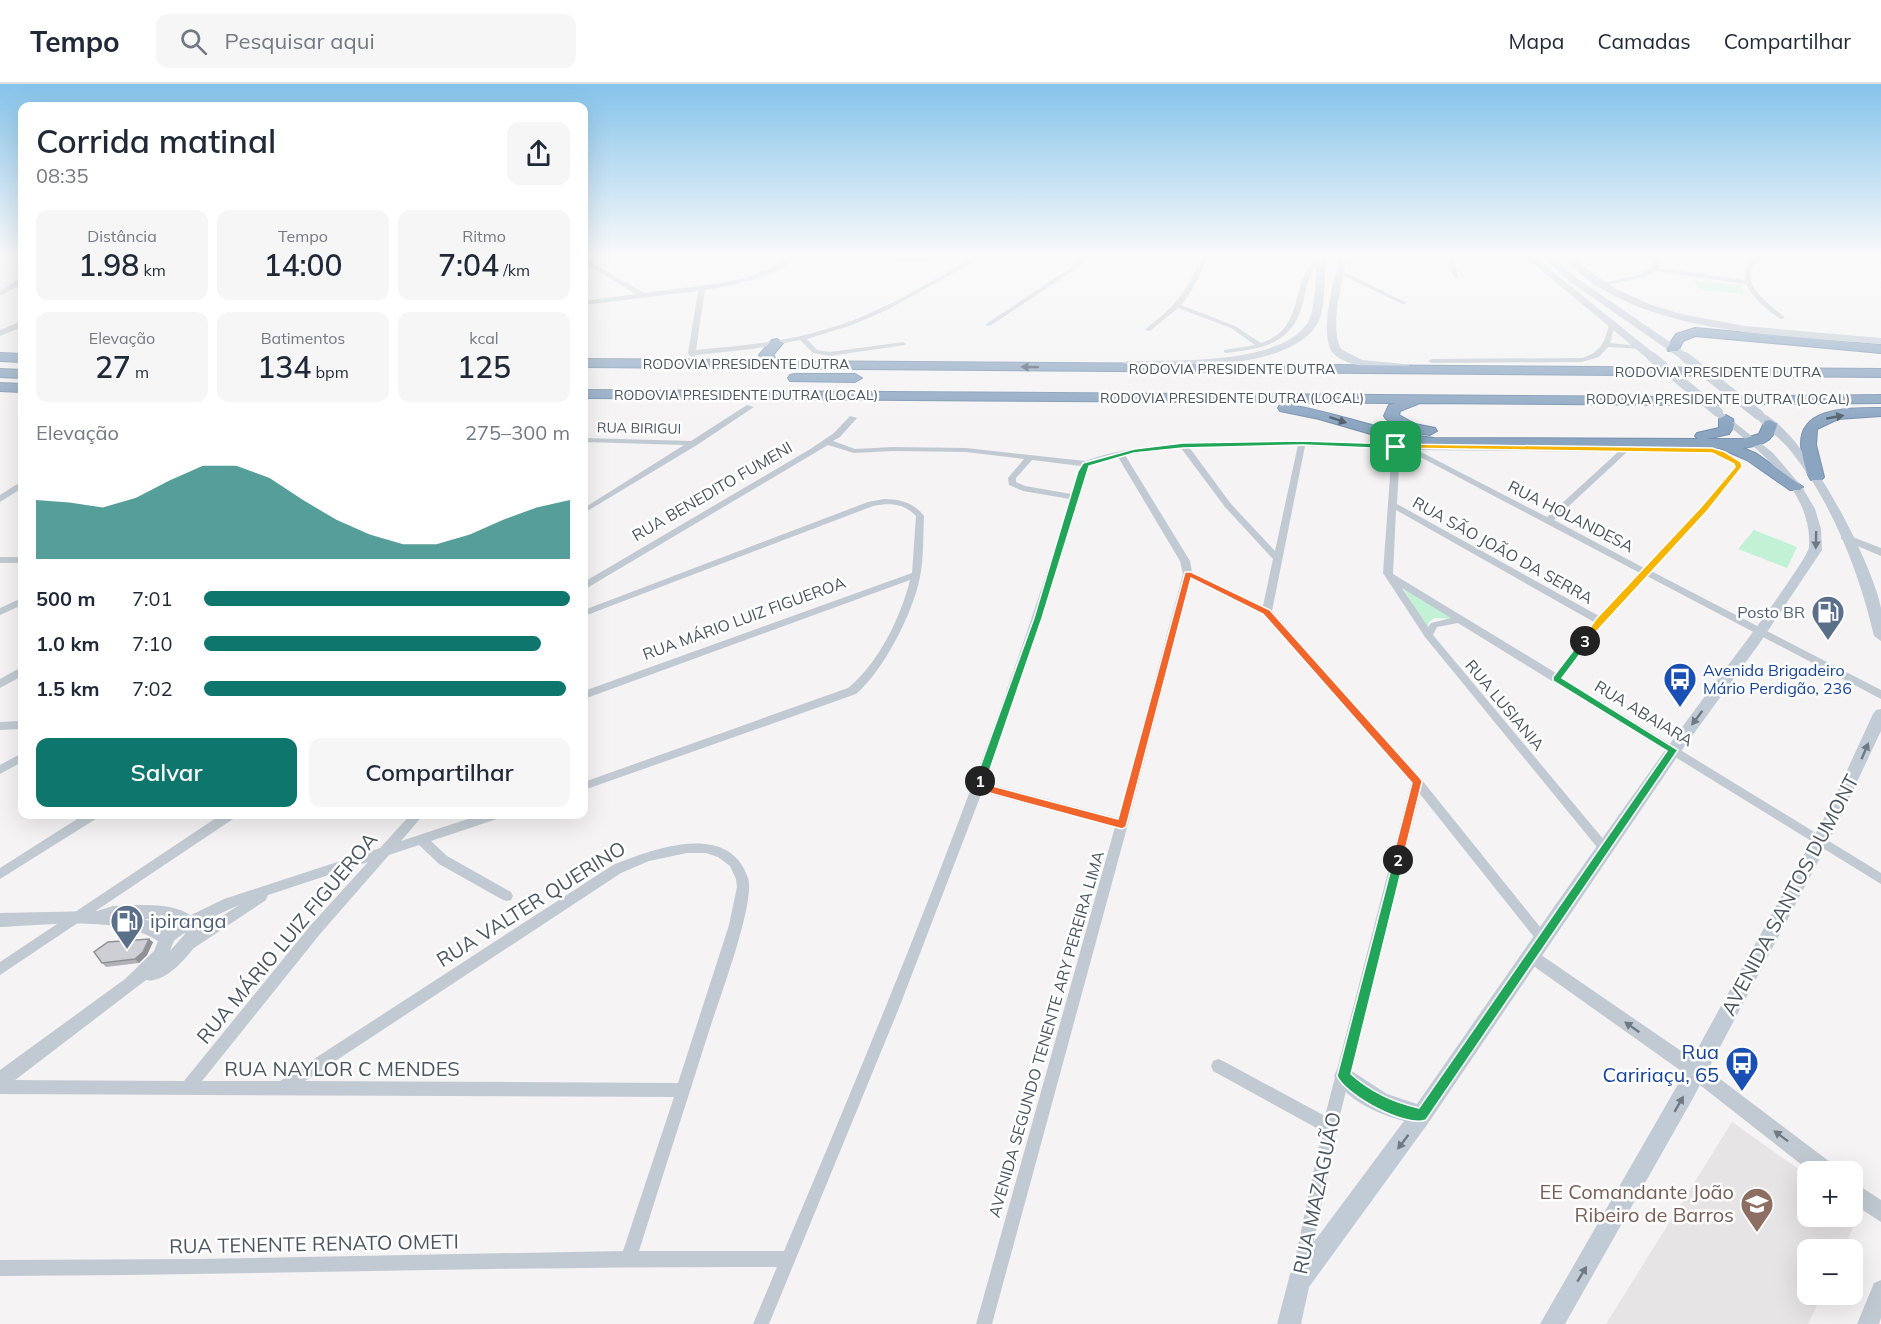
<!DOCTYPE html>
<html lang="pt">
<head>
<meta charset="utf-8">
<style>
	:root { --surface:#fff; --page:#f6f6f7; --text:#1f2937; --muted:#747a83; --line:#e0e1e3; --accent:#0f766e }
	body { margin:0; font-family:Mulish,sans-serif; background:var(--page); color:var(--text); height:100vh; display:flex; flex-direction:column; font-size:22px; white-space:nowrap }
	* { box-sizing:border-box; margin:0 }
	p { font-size:20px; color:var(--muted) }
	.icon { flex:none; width:33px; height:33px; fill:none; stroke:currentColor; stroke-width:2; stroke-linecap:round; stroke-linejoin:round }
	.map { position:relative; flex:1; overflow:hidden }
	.drawer { position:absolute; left:18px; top:18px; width:570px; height:717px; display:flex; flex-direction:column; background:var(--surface); border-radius:12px; box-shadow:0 6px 24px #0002 }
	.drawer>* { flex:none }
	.fabs { position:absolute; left:1797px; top:1077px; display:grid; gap:12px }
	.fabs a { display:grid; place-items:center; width:66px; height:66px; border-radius:12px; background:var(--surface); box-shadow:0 6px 24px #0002; font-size:30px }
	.pin { position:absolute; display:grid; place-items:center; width:51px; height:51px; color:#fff; margin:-26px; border-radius:12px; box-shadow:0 3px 9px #0006 }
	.km { position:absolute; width:30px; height:30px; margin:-15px; border-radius:50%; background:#222; color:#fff; font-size:16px; line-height:30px; text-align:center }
	.round { display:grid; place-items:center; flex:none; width:63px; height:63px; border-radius:12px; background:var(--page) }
	.headline { display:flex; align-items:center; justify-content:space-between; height:102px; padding:0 18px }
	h1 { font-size:33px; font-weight:600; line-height:45px }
	.metrics { display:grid; grid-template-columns:repeat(3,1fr); gap:9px; height:102px; padding:6px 18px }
	.metrics div { display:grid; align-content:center; border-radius:12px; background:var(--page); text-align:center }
	.metrics b { font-size:30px; font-weight:600 }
	.metrics small { font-size:16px; font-weight:400 }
	.metrics p { font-size:16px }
	.chart { height:168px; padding:12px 18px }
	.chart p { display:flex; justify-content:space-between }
	.chart svg { width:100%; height:108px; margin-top:6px; fill:var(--accent); opacity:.7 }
	.cta { display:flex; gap:12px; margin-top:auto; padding:12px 18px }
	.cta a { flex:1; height:69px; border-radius:12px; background:var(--accent); color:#fff; font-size:24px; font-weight:600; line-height:69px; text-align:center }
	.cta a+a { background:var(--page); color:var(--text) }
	ul { padding:0 18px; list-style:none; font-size:20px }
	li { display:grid; grid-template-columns:96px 72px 1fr; align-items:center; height:45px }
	li i { height:15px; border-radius:8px; background:var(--accent) }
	header { display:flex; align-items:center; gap:36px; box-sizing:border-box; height:84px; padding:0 30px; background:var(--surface); border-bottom:2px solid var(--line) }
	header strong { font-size:28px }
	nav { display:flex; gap:33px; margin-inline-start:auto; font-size:21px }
	.search { width:420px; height:54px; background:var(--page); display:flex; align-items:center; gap:15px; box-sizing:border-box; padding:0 21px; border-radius:12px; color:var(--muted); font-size:22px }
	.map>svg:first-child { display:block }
</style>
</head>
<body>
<header>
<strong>Tempo</strong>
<div class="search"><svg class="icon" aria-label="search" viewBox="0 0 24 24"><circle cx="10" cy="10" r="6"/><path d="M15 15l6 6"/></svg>Pesquisar aqui</div>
<nav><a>Mapa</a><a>Camadas</a><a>Compartilhar</a></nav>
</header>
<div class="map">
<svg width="1881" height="1240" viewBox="0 0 1881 1240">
	<rect width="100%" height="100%" fill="#f5f3f3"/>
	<path fill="#e6e4e5" d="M1732,1038l75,53 1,41h44l1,-9 7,6 -17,36 -35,1v44l14,1 -14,29h-202z"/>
	<path fill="#c3f1d5" d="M1694,197l46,4 5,9 -45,-4z
		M1754,446l43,17 -10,21 -49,-19z
		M1402,502l54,33 -21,-1 -6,4 -2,7z"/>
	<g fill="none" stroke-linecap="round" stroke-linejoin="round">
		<defs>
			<path id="motorway" d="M1695,244l186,17v8l-186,-17 -12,5 -5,10h-10l-1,-3 9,-14z
				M777,255l6,4 -10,12 5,6 1103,8v8l-1297,-10v-8l180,1 -5,-5 13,-15z
				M0,269l22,1v8l-22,-1z
				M0,285l22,1v8l-22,-1z
				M795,290h60l7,4 -7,4 -65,-1 -2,-3 2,-3z
				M0,299l22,1v8l-22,-1z
				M584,306l1100,7 197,-2v8l-197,2 -264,-2 -20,8 -1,4 16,9 20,4 2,3 -7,4 -24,-4 -20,-12 -2,-3 5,-11 6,-2 -811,-5z
				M1285,320c51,8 98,28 149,34l264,1 -3,-3 2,-3 22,-5v-9l7,-4 7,4 1,7 -5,8 -23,5h37l16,-5 6,-13 5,-1 7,4c-3,18 -17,22 -34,24l14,6 46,33 -3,3h-10l-43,-30 -28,-12 -285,-2 -39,-5 -76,-22 -39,-8 -2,-3 2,-3z
				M1881,324v8l-43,3 -21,10 -1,16 8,32 -3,3h-10c-5,-7 -7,-18 -9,-27 -9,-47 47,-45 79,-45z"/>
		</defs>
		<use href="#motorway" stroke="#7690ad" stroke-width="2"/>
		<path fill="#c1cad2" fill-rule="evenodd" d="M599,170h9l-16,6 1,3 51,30 79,-10 25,-6 25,-10 22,-13h7c-26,22 -64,31 -97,36l-9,60c44,-4 89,-8 131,-21 52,-15 98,-44 144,-70l-68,4 -40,-9h12l28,5 85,-5 -101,56 -35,15 -45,14 10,11 13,2 73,-10 3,2 -1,1 -75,11 -17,-3 -13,-13 -48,9 -56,6 -4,2 -2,-1 -2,-3 10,-62 -114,14v-4l52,-7 -48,-29 -1,-7z
			M1085,170h6l-17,16 -84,56h-4v-2l84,-56z
			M1202,170h6c-7,19 -14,36 -27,51l54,21 26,17c47,-15 26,-62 58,-86l5,1c-15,14 -16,22 -20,41 -10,45 -39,49 -78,54l-2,-1v-2l31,-5 -24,-17 -53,-20 -28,23 -5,-1c7,-7 15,-12 22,-19 17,-16 27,-35 35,-57z
			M1446,170h6l7,25 -5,-1z
			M1656,170h6l-4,14 87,12c-1,-12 4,-18 12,-26h6c-3,3 -7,7 -9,11 -14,22 18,40 31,53l-5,1c-13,-10 -27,-20 -34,-35l-90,-13 -13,6 -41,9 -3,-2 40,-9 13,-7z
			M1338,187h4l65,32 -5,1 -64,-31z
			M1612,238l3,2 -5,19 31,3 3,2 -1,1 -35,-2 -9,10 -17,5 -150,1 -4,-2 4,-2 150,-1c19,-6 23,-16 27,-34z
			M747,321l7,2 -57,38 -113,68v-5l100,-63 -100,-3v-4l107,3z
			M850,332l7,2 -17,19 -7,4 22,8 38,-2 73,1 119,13c48,-17 99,-18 149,-19 57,-1 115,1 173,3 101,2 203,2 305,4l13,2 16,10 1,6 -34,43 -57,61 230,119v9l-234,-123 -44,47 -40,55 318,195v11l-423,-261 -21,4 -4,8 176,211 2,3 -2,3 -4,2 -4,-2 -176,-215 -42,-64 9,-124 -87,-3 -33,165 149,168 128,159 -1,4 -5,2 -5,-2 -118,-148 -83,333 -30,148 -6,2 -6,-2 -2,-6 29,-138 -109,-60 -2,-5 2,-5 5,-2 5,2 102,55 86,-333 -147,-169 -73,-35 -63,245 -136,500h-16l139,-497 -133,-35 -83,216 -130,316h-16l24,-57c-259,-1 -518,8 -777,9v-16l197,-1 426,-8 51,-154 -674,-3v-14l184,1 126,-155 58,-64 -100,33 -2,5 -78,52 -5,-2 -1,-4 1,-4 56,-37 -44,20 -23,17 -5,2 -5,-2 -1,-4 1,-4 25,-17 37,-18 156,-51 31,-34h13l-23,27 82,-27h22l-2,3 -72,24 16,15 64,36 2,4 -2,4 -4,1 -4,-1 -64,-36 -20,-19 -30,10 -69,79 -118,147h78l333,-216c39,-16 116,-45 135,13 8,24 -30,124 -39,153 -23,73 -47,146 -70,220h145c105,-248 207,-495 286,-752l-47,-8 -14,-6 -1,-7 16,-19 -58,-7 -73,-1 -39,2 -26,-8 -241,143 -3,1v-7l228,-134 22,-15zM1298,361l-23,106 -44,-47 -42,-57zM1181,364l44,59 48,52 -10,47 -71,-34 -2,-11 -65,-106zM1400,365h5l235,124 -41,43 -202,-112zM1417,366l201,2 -71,65zM1627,368l85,1 7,2 15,9v3l-32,39 -58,62 -90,-48zM1118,373l62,104 3,13 -65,244 -133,-35c37,-103 70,-208 101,-312l3,-5zM1032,376l49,6 -10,28 -46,-8 -9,-4v-4zM1396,426l198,112 -38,51 -163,-99zM1402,504l49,30 -20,5 -3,4zM687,769h19l12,4 12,9 6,13 1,8 -8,38 -51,158 -373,-2 316,-208 28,-12z
			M19,399h3v5l-22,14v-7z
			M884,415c17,0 30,4 40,17 -1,20 0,41 -4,61 -7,36 -36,93 -64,117l-272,96v-8l264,-94c30,-24 53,-71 62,-108l-326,119v-8l328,-118 4,-57c-12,-13 -27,-13 -43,-10l-286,109 -3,1v-6l284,-108z
			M0,473h22v6h-22z
			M22,514v7l-22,10v-7z
			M18,585h4v7l-22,12v-9z
			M22,637v8l-22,1v-8z
			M22,669v9l-22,12v-9z
			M85,730h16l-2,3 -99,62v-11z
			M222,730h16l-2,3 -236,158v-13z"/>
		<path fill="#c1cad2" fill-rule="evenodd" d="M19,195h3v5l-22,12v-5z
			M22,237v6l-22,9v-6z
			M1845,450l36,14v8l-40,-17v-4z
			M134,821c24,0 62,-1 68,29 -7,16 -36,51 -56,46l-140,107 -6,3v-20l125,-91 29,-28 4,-10c-39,-26 -112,-16 -158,-14v-14l97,-2 16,-5zM144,835c13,1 37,-1 41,15l-15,17 5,-13c-5,-11 -19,-15 -31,-19z
			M1531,864l172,118 131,99 3,7h-26l-120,-94 -166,-118 -2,-5 2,-5z
			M1852,1097l29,19v22l-29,-19z
			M1881,1196v38l-2,6h-22l17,-41z"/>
		<path fill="#c1cbd6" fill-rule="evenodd" d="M1318,170h8c-1,16 -1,51 -6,64 -21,54 -146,48 -193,49l-5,-3 5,-3c44,-1 162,5 183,-43 5,-12 6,-48 8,-64z
			M1340,170h8c-5,24 -19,73 -7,95l21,11 43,4 4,1v4c-13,2 -29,0 -42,-2 -11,-2 -26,-5 -34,-14 -15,-18 2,-78 7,-99z
			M1522,170h9l125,101v4h-8z
			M1539,170h9l30,25 111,76v4h-8l-109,-76z
			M1560,170h9l29,23 20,13 31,14 32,10 64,12 136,12v6c-97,-8 -253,-9 -321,-90z
			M1719,326l54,43 29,34 13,22 6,20 1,21 -63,94 -80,110 -250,368 -120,165 -8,37h-24l13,-50 114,-153c-23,-6 -60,-21 -70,-45l3,-7 7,-3 43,28 30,10c106,-152 210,-305 321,-452 11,-14 71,-96 71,-105 4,-58 -54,-100 -94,-132v-4z
			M1759,328c44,14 114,152 122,196 0,10 0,22 0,33l-7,-5c-15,-64 -42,-134 -84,-186 -10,-13 -26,-22 -36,-35z
			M1881,625v22l-51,108 -138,261 -127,224h-25l137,-238 109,-198 45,-83 42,-91 3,-4z"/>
		<use href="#motorway" fill="#8ba5c1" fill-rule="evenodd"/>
		<path stroke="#c1cbd6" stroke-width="10" d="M1652,273l66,55
			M1685,273l74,58"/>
	</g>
	<path fill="#b0b2b7" d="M153,858l-6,13 -8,8 -33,4 -4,-4z"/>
	<path fill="#909195" d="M149,855l4,3 -6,13 -8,8 -4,-4z"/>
	<path fill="#cdcfd5" stroke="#909195" stroke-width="1.5" d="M149,855l-6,13 -8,7 -33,4 -8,-11 14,-10z"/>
	<defs><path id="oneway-solid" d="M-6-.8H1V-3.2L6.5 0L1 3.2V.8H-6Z" transform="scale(1.5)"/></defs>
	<g fill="#505e6b">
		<use href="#oneway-solid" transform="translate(1030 283) rotate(-179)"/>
		<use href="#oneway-solid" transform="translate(1835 333) rotate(-10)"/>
		<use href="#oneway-solid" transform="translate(1338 336) rotate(18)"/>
	</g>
	<g fill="#6e7984">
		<use href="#oneway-solid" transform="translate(1816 456) rotate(91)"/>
		<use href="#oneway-solid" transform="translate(1697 634) rotate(127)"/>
		<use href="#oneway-solid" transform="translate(1865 667) rotate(-67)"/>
		<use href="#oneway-solid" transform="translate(1679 1020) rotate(-60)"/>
		<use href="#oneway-solid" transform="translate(1403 1058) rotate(127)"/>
		<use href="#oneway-solid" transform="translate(1582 1190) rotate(-59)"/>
	</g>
	<g fill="#6e7983">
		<use href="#oneway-solid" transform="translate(1632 943) rotate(-145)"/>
		<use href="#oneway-solid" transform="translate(1781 1052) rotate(-143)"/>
	</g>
	<linearGradient id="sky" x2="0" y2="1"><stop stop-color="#85c3ea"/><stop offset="0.5" stop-color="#fafafa"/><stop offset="1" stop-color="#fafafa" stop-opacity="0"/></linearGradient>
	<rect width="1881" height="343" fill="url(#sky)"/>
	<path fill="#22a559" stroke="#fff" stroke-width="1.5" d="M1302,357l94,3 4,3 -4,2 -94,-4 -119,3 -49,5 -45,13 -47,152 -56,163 -2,3h-7l-2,-3 59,-163 44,-147 5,-8 51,-14 49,-6z"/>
	<path fill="#f0652b" stroke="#fff" stroke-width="1.5" d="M1185,488h6l79,38 151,169 1,3 -20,81 -4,2 -6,-5 20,-77 -149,-169 -72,-36 -65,249 -4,2 -147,-40v-8l5,-4 4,1 1,6 133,35z"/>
	<path fill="#22a559" stroke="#fff" stroke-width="1.5" d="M1585,554l5,3 -28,37 116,72 -252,370c-20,8 -80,-24 -89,-44l57,-219 4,-2 6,5 -53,214c20,18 41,28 68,34l248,-357 -114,-70v-4l29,-38z"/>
	<path fill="#f5b400" stroke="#fff" stroke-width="1.5" d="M1396,360l316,4 13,4 16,10 1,5 -34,43 -123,134 -4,-3 15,-22 106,-113 33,-39 -1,-3 -22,-11 -319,-5z"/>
	<defs>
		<symbol id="fuel-pin" viewBox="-11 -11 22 30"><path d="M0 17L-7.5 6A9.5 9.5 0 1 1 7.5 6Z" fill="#5c6f8a" stroke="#fff"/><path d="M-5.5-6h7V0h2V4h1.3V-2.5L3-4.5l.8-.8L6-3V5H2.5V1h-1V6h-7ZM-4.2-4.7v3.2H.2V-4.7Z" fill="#fff"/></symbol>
		<symbol id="bus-pin" viewBox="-11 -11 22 30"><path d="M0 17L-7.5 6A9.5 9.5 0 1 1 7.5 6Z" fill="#1a4fb4" stroke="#fff"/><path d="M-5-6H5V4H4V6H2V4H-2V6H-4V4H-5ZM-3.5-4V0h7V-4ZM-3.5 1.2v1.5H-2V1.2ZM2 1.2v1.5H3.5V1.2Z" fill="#fff"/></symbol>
		<symbol id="school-pin" viewBox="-11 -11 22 30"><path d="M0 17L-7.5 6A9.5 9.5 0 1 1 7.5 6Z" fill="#8d6e63" stroke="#fff"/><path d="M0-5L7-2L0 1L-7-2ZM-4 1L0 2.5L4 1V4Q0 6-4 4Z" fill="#fff"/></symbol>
	</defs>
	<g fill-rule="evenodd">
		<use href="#fuel-pin" x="1809" y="509" width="38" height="52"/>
		<use href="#bus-pin" x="1661" y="576" width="38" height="52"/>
		<use href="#fuel-pin" x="108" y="818" width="38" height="52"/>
		<use href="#bus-pin" x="1723" y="960" width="38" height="52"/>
		<use href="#school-pin" x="1738" y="1101" width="38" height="52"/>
	</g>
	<g text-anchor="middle" stroke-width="5" stroke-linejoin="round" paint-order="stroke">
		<g font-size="14" fill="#4a5661" stroke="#fff">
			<text x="746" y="285">RODOVIA PRESIDENTE DUTRA</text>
			<text x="1232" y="290">RODOVIA PRESIDENTE DUTRA</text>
			<text x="1718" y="293">RODOVIA PRESIDENTE DUTRA</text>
			<text x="746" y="316">RODOVIA PRESIDENTE DUTRA (LOCAL)</text>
			<text x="1232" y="319">RODOVIA PRESIDENTE DUTRA (LOCAL)</text>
			<text x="1718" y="320">RODOVIA PRESIDENTE DUTRA (LOCAL)</text>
			<text transform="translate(639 344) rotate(1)" y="5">RUA BIRIGUI</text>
		</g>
		<g font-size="16" fill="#4a5661" stroke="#fff">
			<text transform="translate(712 407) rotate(-30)" y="6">RUA BENEDITO FUMENI</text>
			<text transform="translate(1571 432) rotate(27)" y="6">RUA HOLANDESA</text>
			<text transform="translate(1503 466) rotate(29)" y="6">RUA SÃO JOÃO DA SERRA</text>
			<text transform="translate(744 534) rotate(-20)" y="6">RUA MÁRIO LUIZ FIGUEROA</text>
			<text transform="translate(1505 621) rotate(50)" y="6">RUA LUSIANIA</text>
			<text transform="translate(1644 629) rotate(31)" y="6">RUA ABAIARA</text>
			<text transform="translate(1046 950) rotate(-74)" y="6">AVENIDA SEGUNDO TENENTE ARY PEREIRA LIMA</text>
		</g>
		<g font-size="16" fill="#4e5e75" stroke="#fff" text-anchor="end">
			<text x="1805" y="534">Posto BR</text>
		</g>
		<g font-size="16" fill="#164399" stroke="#fff" text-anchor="start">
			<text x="1703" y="592">Avenida Brigadeiro<tspan x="1703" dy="18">Mário Perdigão, 236</tspan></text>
		</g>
		<g font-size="20" fill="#4a5661" stroke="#fff">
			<text transform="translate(1790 811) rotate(-62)" y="7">AVENIDA SANTOS DUMONT</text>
			<text transform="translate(531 820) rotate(-32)" y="7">RUA VALTER QUERINO</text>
			<text transform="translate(287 854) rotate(-50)" y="7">RUA MÁRIO LUIZ FIGUEROA</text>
			<text x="342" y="992">RUA NAYLOR C MENDES</text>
			<text transform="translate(1317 1109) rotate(-78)" y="7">RUA MAZAGUÃO</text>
			<text transform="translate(314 1160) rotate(-1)" y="7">RUA TENENTE RENATO OMETI</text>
		</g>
		<g font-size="20" fill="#4e5e75" stroke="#fff" text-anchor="start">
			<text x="150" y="844">ipiranga</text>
		</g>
		<g font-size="20" fill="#164399" stroke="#fff" text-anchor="end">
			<text x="1719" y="975">Rua<tspan x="1719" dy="23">Caririaçu, 65</tspan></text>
		</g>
		<g font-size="20" fill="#785e54" stroke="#fff" text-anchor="end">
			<text x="1734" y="1115">EE Comandante João<tspan x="1734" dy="23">Ribeiro de Barros</tspan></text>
		</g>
	</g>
</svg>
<div class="fabs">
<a>+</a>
<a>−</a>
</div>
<div class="pin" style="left:1396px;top:363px;background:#1e9e55"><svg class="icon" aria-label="arrive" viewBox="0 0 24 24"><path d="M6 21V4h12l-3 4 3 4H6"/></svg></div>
<b class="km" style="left:980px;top:697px">1</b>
<b class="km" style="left:1398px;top:776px">2</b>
<b class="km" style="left:1585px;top:557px">3</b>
<section class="drawer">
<div class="headline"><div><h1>Corrida matinal</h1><p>08:35</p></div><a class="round"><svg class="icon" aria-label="share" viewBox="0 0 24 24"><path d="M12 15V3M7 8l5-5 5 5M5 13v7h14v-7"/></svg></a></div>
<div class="metrics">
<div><p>Distância</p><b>1.98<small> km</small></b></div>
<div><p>Tempo</p><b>14:00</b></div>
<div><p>Ritmo</p><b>7:04<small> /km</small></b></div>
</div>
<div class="metrics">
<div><p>Elevação</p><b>27<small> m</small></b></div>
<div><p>Batimentos</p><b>134<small> bpm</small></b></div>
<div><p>kcal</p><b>125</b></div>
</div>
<div class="chart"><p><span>Elevação</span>275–300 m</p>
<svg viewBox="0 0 160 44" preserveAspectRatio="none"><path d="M0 44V20L10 21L20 23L30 19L40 12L50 6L60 6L70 11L80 20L90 28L100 34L110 38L120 38L130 34L140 28L150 23L160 20V44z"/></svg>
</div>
<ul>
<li><b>500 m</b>7:01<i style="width:100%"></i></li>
<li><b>1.0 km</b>7:10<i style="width:92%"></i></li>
<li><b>1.5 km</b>7:02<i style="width:99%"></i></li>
</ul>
<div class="cta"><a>Salvar</a><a>Compartilhar</a></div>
</section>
</div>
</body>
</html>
